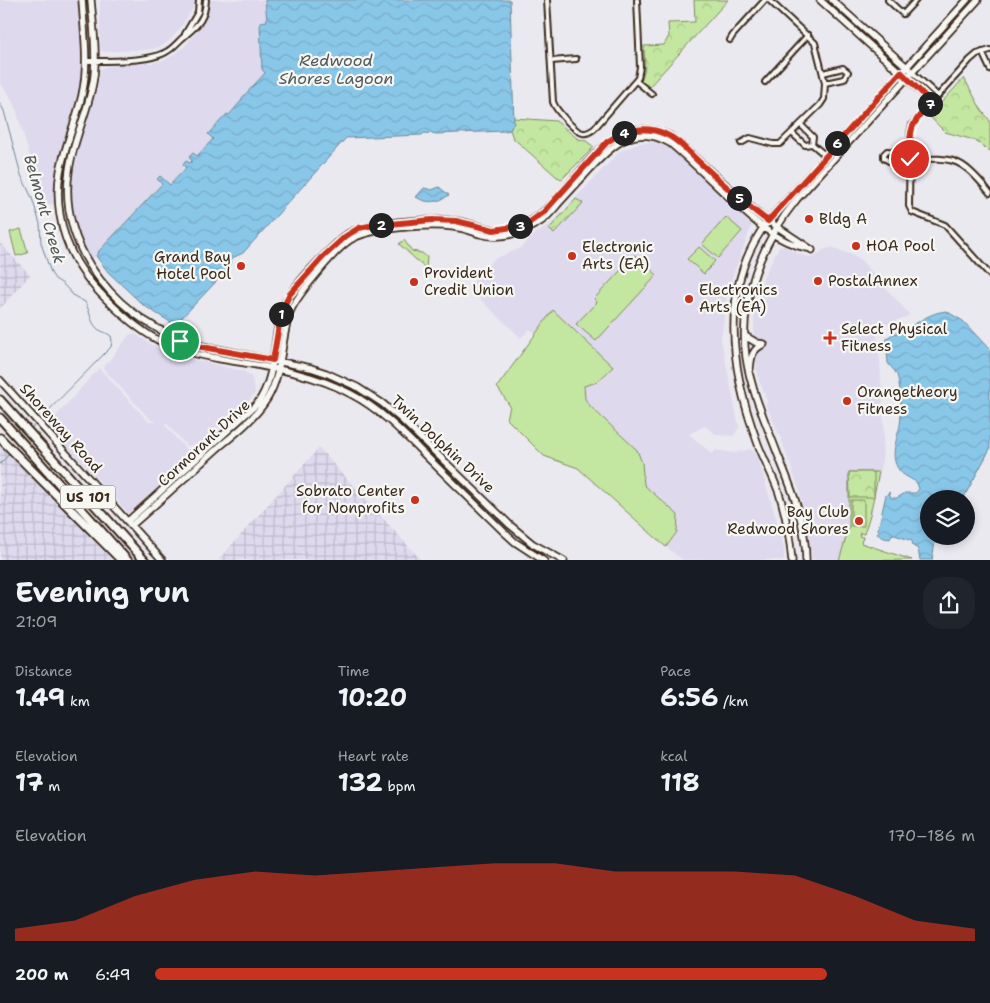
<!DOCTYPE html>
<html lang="en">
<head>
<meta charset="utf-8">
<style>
	:root { --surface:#171b24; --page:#20242c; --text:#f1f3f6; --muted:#9ea1a6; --accent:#c8321e }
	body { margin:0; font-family:"Shantell Sans",sans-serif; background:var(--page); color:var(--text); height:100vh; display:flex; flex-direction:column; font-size:19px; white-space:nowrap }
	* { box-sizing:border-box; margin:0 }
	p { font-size:16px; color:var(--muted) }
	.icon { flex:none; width:28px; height:28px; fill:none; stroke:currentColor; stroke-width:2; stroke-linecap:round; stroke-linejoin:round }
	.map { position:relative; height:560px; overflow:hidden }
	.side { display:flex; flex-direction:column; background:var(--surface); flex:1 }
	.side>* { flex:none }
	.tools { position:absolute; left:920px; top:490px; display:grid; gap:10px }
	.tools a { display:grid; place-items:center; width:55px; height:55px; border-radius:50%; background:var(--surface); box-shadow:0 2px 8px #0003; font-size:25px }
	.pin { position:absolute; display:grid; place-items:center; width:42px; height:42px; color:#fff; margin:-21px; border:2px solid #fff; border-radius:50%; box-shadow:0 1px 5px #0007 }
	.km { position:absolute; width:25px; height:25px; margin:-12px; border-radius:50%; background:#222; color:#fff; font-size:14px; line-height:25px; text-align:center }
	.round { display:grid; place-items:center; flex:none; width:52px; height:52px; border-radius:20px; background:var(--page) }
	.summary { display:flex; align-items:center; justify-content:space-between; height:85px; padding:0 15px }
	h1 { font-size:28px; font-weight:700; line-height:38px }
	.figures { display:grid; grid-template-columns:repeat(3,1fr); gap:8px; height:85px; padding:5px 15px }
	.figures div { display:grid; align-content:center }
	.figures b { font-size:25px; font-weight:700 }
	.figures small { font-size:14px; font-weight:400 }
	.figures p { font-size:14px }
	.chart { height:140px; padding:10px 15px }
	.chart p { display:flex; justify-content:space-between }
	.chart svg { width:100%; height:90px; margin-top:5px; fill:var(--accent); opacity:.7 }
	ul { padding:0 15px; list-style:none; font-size:16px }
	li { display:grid; grid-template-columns:80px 60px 1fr; align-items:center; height:38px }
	li i { height:12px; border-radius:6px; background:var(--accent) }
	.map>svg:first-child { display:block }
</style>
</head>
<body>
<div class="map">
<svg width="990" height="561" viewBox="0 0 990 561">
	<defs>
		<pattern id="industrial-grid" width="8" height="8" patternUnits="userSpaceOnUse" patternTransform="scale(1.25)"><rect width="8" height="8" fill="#ded9ed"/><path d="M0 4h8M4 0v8" fill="none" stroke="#bfbacb"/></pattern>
		<pattern id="forest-crowns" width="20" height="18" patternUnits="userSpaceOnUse" patternTransform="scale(1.25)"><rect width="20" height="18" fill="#c3e7a0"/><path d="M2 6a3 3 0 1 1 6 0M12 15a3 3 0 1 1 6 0" fill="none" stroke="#a8c689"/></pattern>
		<pattern id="water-waves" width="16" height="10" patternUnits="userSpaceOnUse" patternTransform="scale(1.25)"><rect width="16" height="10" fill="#89c7e9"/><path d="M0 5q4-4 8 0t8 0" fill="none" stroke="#77abc7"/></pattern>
	</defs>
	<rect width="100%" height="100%" fill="#ebe9f0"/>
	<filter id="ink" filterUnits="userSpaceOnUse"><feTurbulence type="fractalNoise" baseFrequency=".02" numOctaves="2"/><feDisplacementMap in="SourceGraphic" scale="10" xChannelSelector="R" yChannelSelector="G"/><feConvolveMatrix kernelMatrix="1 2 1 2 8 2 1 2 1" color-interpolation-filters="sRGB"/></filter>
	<g filter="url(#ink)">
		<path fill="#ded9ed" d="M0,0h80l3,47 -1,38 -21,66 -6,41 1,12h-9l-19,-53 -12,-42 -7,-15 -9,-10z
			M100,0h95l-3,10 -12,18 -9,11 -9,7 -10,3 -48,3 -3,-2 -1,-6z
			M209,0h56l2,21 -7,1 5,51 -23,25v2l-14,15 -1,-1 -19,20 5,5 -16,17 -4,-2 -1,7 -2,2 -3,-2v7l-17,17 -10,-9 2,8 -72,78 -14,-27 -7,-36 10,-56 19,-55 2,-18 7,-4 44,-3 14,-3 10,-6 9,-7 15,-18 6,-10z
			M656,142l15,6 81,77 -24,63 -7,51 18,88 -5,9 -17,-1 -12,-9 -16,8 23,20 4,-4 18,3 16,-4 7,5 20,68 7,27v11h-101l-17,-13 11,-14 1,-18 -34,-30 -1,-12 -6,-23 -46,-43 -6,-8 -1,-13 13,-4 16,-14 -37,-9 -47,-30 -8,9 -53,-50 26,-29 25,-10 16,-15 16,-10 69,-73 20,-8z
			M784,246l17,9 12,3 10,-8 9,-3 27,11 51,57 -34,14 4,31 4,69 -2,32 -3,11h-30v55l-10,33h-26l-1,-2 -4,-29 -9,-40 -18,-50 -15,-34 1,-4 -8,-21 -5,-25v-38l8,-37 17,-33z
			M130,334h5l22,14 17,7 69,16 8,5 4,17 -10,12 -44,38 -14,3 -20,-22h-3l26,30 1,3 -61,56h-2l-80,-88 51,-57 50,54h8l-6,-2 -5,-5 -43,-47z"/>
		<path fill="url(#industrial-grid)" d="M0,243l30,32 -30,34z
			M0,446l112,114h-112z
			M319,448l102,112h-203z"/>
		<path fill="#c3e7a0" stroke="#7f885f" d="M726,217l16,14 -24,27 -16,-14z
			M21,229l7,24 -12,3 -6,-24z
			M699,247l16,14 -11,13 -17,-15z
			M635,255l22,20 -61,66 -20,-17 21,-22 -3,-3z
			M553,310l60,57 -16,15 -13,4 1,13 6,8 46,43 5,13 2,22 34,30 -1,17 -11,15 -88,-79 -34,-12 -37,-37 3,-13 -13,-19z
			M849,472h30l-9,43 -6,19 -4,-1 -1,3 4,1 -2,6 51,17 -73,1 10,-34z"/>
		<path fill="url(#forest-crowns)" stroke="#7f885f" d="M694,0h34l-79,87 -8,-6 4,-13 -1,-22 20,-1 5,-9 -1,-13 27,-1z
			M964,78l17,31 9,12v30l-16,-11 -29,-8 -16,-16z
			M514,118l42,3 22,18 7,1 9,7 -32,32 -5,-2 -44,-39 -3,-8z
			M576,199l7,4 -29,31 -5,-5z
			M404,240l8,11 10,2 5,4 -1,12 -27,-25z
			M849,472h25v25h-24z
			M851,500h13v26h-13z"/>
		<path fill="url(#water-waves)" stroke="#6a8898" d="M265,0h245l4,123 -4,7 -5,1 -69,3 -12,-1 -2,2 -76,3 -103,115 -11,5 -4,11 -53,56 -32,-20 -35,-33 -12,-16 3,-5 63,-67 -5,-5 3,-3 10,9 16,-17 -3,-3 3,-4 4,2 2,-2 -3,-4 4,-4 4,3 16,-17 -5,-5 19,-20 2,1 13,-15v-2l23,-25 -3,-4 -2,-47 7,-1z
			M439,187l10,8c-11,8 -22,9 -33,2l8,-9 8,2z
			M946,311l17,10 27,29v99l-27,50h-34v37h7l-4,24h-12l-2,-11 -5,-3 -1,-5 -20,-7 -2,5 -6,-1 -7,-4 9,-39 3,-3 2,6h6l8,-5h11l3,-4 -2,-6c-6,-5 -14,-7 -18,-13 -10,-14 -2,-30 1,-45 2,-12 1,-38 -3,-50 -2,-5 -6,-7 -9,-12l-2,-22 2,-4c6,-4 12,-5 18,-8 15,-8 23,-16 40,-18z"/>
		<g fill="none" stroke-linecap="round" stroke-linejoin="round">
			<path stroke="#6a8898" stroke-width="1" d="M0,103l4,8 17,64 11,23 8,26 1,19 10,30 4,6 8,5 11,12 11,6c5,8 5,20 12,26 2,3 9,4 14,8l1,5 -1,6 -72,73
				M30,430l6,-7
				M0,464l10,-11"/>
			<defs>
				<path id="street" d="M547,0l6,102c3,8 22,30 30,31 5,1 8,-2 11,-4l44,-51 2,-11 -3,-67
					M888,0l15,14 13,-14
					M185,34l13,-22 1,-12
					M730,40l3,-5 32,-35
					M990,50l-13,4 -7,6 -58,65 -2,8 -1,73 3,6 33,13 45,50
					M982,52l8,17
					M86,61c20,0 63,1 80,-9 8,-4 13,-12 20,-17 13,-11 19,-17 20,-35
					M551,61l25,-2
					M823,73l20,-5 5,4 -4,7 -19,4
					M913,73l25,23
					M907,79l24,23
					M636,81l16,13
					M765,82l43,-47
					M801,125l12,12 -1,7
					M793,134l12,11 7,-1
					M741,143l9,-5 23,6h7l40,-39 4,-6 1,-16 -10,-40 -46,-43
					M812,144l14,12
					M910,159l-12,-7 -11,-1 -3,3v4l5,3c22,1 54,-8 73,4 11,7 20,18 28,28"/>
				<path id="secondary" d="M82,0c2,32 7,64 0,95 -10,44 -30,72 -22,120 5,33 23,62 47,85 17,17 35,33 57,43 22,10 45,14 69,18 41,7 81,13 118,33 29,15 51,38 73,60 27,26 53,52 80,78l11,10 29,19
					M91,0c2,25 6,51 3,76 -4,33 -21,62 -25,95 -12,81 54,153 128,174l114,23 15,5 31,14 25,16 20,17 108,105 23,19 31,17
					M820,0l82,74
					M832,0l77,69
					M745,336l12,7 7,1
					M750,369c1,-12 2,-20 14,-25
					M0,380l163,181
					M128,521l129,-117c20,-27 15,-62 25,-94 7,-21 38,-51 55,-67 6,-6 13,-12 22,-14 20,-7 76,-11 98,-8 25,4 39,16 66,4 52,-22 78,-123 147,-89l91,80 51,34
					M132,525c29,-25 58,-52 87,-78 17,-14 36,-29 48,-48 15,-24 14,-57 22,-84 4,-16 47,-66 61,-75 20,-13 80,-16 104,-13 9,1 17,4 26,7 22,6 42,-1 60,-12 8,-5 13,-12 19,-19 11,-12 22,-24 33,-36 23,-25 44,-43 78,-24 22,18 42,39 63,58 21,20 45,42 74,47
					M792,561c-2,-23 -6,-46 -13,-68 -6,-17 -15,-33 -21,-49 -27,-72 -40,-157 10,-223l199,-221
					M806,561c0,-38 -14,-72 -28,-106 -12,-32 -27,-64 -32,-98 -8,-57 16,-115 51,-158l181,-199"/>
				<path id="highway" d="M0,400l145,161
					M0,418l128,143
					M0,438l122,123"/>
			</defs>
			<use href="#street" stroke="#3b2a1e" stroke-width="8"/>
			<use href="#secondary" stroke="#3b2a1e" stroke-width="9"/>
			<use href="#highway" stroke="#3b2a1e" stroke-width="11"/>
			<use href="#street" stroke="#f6f6f2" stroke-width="4"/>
			<use href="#secondary" stroke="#f6f6f2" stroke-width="5.5"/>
			<use href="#highway" stroke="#f6f6f2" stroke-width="7"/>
		</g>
	</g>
	<g fill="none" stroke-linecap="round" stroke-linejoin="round" filter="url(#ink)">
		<defs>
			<path id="route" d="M180,341l17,5 76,14 8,-46 8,-19 34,-38 23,-21 13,-8 10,-2 63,-6 24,1 38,9 25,-4 11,-4 14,-10 63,-70c17,-12 39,-17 58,-8 13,5 23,18 33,27 22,20 45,42 70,60l133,-149 30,30c-22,26 -21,24 -21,57"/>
		</defs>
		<use href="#route" stroke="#fff" stroke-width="10"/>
		<use href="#route" stroke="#c8321e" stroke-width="6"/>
	</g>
	<g fill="#c8321e" stroke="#f6f6f2" stroke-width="2">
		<circle cx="809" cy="219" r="5"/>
		<circle cx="856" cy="246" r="5"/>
		<circle cx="572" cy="256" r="5"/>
		<circle cx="241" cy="266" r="5"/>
		<circle cx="818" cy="281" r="5"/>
		<circle cx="414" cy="282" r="5"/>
		<circle cx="689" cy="299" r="5"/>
		<path d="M827.5 330.5h5v5h5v5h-5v5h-5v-5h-5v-5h5z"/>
		<circle cx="847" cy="401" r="5"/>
		<circle cx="415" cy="500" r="5"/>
		<circle cx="859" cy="521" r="5"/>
	</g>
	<g text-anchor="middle" stroke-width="4.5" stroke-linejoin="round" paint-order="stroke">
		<rect fill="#f6f6f2" stroke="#73675e" stroke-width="1" x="60.5" y="485.5" width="55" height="23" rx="4"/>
		<g font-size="14" font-weight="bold" fill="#3b2a1e">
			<text x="88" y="502">US 101</text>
		</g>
		<g font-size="15" fill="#3b2a1e" stroke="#f6f6f2" text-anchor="start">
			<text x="819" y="224">Bldg A</text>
			<text x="866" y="251">HOA Pool</text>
			<text x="582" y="252">Electronic<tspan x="582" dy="17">Arts (EA)</tspan></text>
			<text x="231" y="262" text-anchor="end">Grand Bay<tspan x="231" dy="17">Hotel Pool</tspan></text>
			<text x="424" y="278">Provident<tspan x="424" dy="17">Credit Union</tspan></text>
			<text x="828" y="286">PostalAnnex</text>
			<text x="699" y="295">Electronics<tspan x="699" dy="17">Arts (EA)</tspan></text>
			<text x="841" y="334">Select Physical<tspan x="841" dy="17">Fitness</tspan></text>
			<text x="857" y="397">Orangetheory<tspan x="857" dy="17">Fitness</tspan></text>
			<text x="405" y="496" text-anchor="end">Sobrato Center<tspan x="405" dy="17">for Nonprofits</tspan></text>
			<text x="849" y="517" text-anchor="end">Bay Club<tspan x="849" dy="17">Redwood Shores</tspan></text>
		</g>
		<g font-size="15" fill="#3b2a1e" stroke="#f6f6f2">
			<text transform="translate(61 428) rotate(48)" y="5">Shoreway Road</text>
			<text transform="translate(204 443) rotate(-43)" y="5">Cormorant Drive</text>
			<text transform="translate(443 444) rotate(43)" y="5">Twin Dolphin Drive</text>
		</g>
		<g font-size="16" font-style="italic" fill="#52595b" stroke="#f6f6f2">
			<text x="336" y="66">Redwood<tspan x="336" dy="18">Shores Lagoon</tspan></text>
			<text transform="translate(45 209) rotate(74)" y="6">Belmont Creek</text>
		</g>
	</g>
</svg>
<div class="tools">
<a><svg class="icon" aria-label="layers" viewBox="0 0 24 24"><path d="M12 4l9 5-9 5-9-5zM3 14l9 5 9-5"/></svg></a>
</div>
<div class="pin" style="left:180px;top:341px;background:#1e9e55"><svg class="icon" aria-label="arrive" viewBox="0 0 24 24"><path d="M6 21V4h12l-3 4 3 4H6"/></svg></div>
<div class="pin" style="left:910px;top:159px;background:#d93025"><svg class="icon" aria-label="check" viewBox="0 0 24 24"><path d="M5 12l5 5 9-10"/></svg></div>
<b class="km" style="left:281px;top:314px">1</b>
<b class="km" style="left:381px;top:225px">2</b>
<b class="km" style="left:520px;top:226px">3</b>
<b class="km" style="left:624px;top:133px">4</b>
<b class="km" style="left:739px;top:198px">5</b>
<b class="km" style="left:837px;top:143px">6</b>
<b class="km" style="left:930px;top:104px">7</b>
</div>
<section class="side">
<div class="summary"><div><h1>Evening run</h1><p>21:09</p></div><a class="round"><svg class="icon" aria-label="share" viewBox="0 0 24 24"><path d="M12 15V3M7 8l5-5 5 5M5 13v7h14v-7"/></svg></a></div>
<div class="figures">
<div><p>Distance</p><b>1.49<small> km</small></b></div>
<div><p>Time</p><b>10:20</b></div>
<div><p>Pace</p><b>6:56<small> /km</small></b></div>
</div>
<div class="figures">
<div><p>Elevation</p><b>17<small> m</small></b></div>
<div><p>Heart rate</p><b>132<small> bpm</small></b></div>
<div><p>kcal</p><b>118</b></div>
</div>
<div class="chart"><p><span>Elevation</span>170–186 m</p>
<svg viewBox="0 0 160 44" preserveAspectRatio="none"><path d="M0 44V38L10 34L20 22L30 14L40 10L50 12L60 10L70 8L80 6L90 6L100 10L110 10L120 10L130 12L140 22L150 34L160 38V44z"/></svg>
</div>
<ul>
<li><b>200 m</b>6:49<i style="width:82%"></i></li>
</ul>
</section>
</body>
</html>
